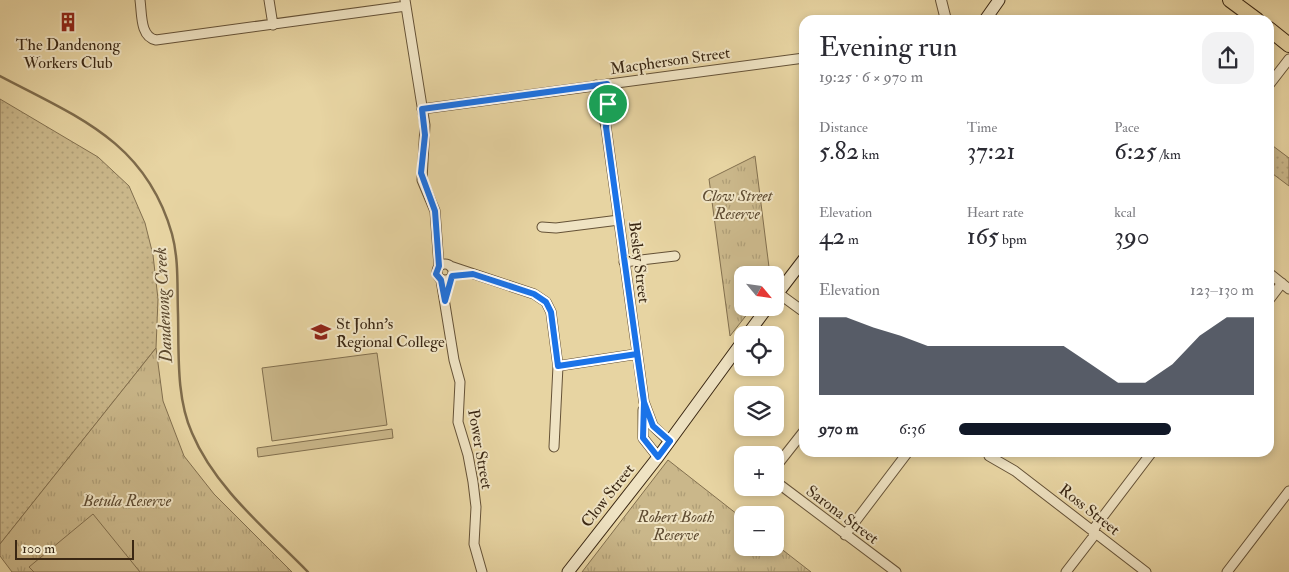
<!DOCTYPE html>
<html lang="en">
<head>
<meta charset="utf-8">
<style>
	:root { --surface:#fff; --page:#f2f2f3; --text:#2b2b33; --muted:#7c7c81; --accent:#111827 }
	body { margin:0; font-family:"IM FELL Double Pica",serif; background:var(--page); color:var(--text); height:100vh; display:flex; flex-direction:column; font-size:19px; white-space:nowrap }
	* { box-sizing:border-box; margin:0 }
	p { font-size:16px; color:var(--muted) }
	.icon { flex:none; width:28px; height:28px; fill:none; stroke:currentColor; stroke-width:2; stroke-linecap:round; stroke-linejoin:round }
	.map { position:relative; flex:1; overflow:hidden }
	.sheet { position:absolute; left:799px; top:15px; width:475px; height:442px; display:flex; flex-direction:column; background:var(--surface); border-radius:15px; box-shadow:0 2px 8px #0003 }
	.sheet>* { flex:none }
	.needle { width:32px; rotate:119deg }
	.controls { position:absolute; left:734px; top:266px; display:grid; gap:10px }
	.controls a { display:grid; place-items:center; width:50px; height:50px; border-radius:10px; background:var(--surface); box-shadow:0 2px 8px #0003; font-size:25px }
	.scale { position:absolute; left:15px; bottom:12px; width:119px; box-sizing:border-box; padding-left:5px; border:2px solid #3a2713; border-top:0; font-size:14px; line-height:18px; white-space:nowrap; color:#3a2713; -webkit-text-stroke:4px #efe3c3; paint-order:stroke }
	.pin { position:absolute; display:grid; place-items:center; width:42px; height:42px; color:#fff; margin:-21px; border:2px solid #fff; border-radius:50%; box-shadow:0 1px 5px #0007 }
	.round { display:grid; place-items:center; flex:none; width:52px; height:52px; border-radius:15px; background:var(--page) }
	.overview { display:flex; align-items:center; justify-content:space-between; height:85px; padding:0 20px }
	h1 { font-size:28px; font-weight:600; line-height:38px }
	.stats { display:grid; grid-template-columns:repeat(3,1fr); gap:8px; height:85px; padding:5px 20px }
	.stats div { display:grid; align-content:center }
	.stats b { font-size:25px; font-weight:600 }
	.stats small { font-size:14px; font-weight:400 }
	.stats p { font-size:14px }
	.chart { height:140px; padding:10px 20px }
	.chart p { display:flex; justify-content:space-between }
	.chart svg { width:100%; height:90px; margin-top:5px; fill:var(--accent); opacity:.7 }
	ul { padding:0 20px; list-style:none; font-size:16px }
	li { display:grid; grid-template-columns:80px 60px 1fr; align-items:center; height:38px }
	li i { height:12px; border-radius:6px; background:var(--accent) }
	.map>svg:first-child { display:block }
</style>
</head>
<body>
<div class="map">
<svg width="1289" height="572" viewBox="0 0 1289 572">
	<defs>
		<pattern id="grass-dots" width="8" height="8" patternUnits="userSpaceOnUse" patternTransform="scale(1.25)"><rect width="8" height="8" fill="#cab78a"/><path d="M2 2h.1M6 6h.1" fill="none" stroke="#ae9d76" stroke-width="1.8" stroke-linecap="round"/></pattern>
		<pattern id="park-tufts" width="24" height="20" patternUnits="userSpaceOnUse" patternTransform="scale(1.25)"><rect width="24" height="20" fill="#cab78a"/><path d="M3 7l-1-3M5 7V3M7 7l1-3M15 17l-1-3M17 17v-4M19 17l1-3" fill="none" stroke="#ae9d76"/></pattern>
	</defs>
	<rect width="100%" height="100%" fill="#e7d4a2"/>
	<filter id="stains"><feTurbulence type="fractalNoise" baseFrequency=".004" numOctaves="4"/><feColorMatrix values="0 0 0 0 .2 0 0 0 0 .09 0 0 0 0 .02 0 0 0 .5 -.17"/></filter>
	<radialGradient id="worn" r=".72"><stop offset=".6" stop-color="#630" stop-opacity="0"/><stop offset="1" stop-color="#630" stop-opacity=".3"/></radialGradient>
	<path fill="url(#grass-dots)" stroke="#826f4e" d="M0,99l98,58 31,29 16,37 8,32 5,44 -2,49 -156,196z
		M1269,143l20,15v28l-20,-15z"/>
	<path fill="url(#park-tufts)" stroke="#826f4e" d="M755,156l15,119h-28v33h10l-22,28 -21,-157z
		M156,348l7,53 21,55 30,38 78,78h-280l-12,-16v-12z
		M668,460l74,58v30h33v-4l36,28h-229z"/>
	<path fill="#cab78a" stroke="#826f4e" d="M377,353l10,72 -115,16 -10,-73z
		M392,429l1,9 -135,19 -1,-9z
		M93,514l47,58h-106l-5,-5z"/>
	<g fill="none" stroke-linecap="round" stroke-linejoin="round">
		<path stroke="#7e6b4b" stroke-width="2.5" d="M0,76c78,41 146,66 172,158 7,26 5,53 6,80 1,39 -2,83 14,119 23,55 75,97 116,139"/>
		<defs>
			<path id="minor" d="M140,0c2,14 0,37 16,40l250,-34
				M269,0l4,25
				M405,0l20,125 -3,55 13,31 4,55
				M607,84v38
				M596,85l10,42 38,275 9,24 16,15
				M1269,85l20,-26
				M422,109l382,-51
				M542,227l14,1 63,-8
				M624,262l51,-6
				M437 272a8 8 0 1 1 16 0a8 8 0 1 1-16 0Z
				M450,266l84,28 12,8 5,10 7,54 79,-12
				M1269,273l20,16
				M441,280l13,80 6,22 -2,40 10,33 5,27 3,25 -2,37 8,28
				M778,293l26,19
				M1269,300l13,-17
				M643,410v28l15,19
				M554,447l4,-81
				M989,456l26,15 131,101
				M775,472l3,-8 26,-33
				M775,477l4,7 117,88
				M845,535l63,-83
				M1066,572l27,-35 2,-10 57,-75
				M1227,572l62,-81"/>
			<path id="tertiary" d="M941,0l5,20"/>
			<path id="secondary" d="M985,20l14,-20
				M775,297l29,-38
				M747,335l20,-27
				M568,572l90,-115 84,-115"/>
			<path id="trunk" d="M1230,0l27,20
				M1269,29l20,16"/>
		</defs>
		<use href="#minor" stroke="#655237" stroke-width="11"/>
		<use href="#tertiary" stroke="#655237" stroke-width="12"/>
		<use href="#secondary" stroke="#3a2713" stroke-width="13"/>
		<use href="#trunk" stroke="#3a2713" stroke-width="16"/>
		<use href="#minor" stroke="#efe3c3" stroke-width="9"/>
		<use href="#tertiary" stroke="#efe3c3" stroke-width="10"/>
		<use href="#secondary" stroke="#efe3c3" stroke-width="11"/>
		<use href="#trunk" stroke="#e7d4a2" stroke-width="14"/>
	</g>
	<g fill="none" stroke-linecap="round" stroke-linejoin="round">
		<defs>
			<path id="route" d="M608,104l-1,-20 -185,25 3,26 -4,38 14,38 4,55 -3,8 5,6 4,21 7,-25 21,-2 61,20 12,8 5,10 7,54 79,-12 7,48 -1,36 15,19 12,-16 -17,-15 -9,-24 -38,-275 2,-23"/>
		</defs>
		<use href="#route" stroke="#fff" stroke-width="10"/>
		<use href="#route" stroke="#1a73e8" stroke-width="6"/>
	</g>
	<defs>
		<symbol id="building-bare" viewBox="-9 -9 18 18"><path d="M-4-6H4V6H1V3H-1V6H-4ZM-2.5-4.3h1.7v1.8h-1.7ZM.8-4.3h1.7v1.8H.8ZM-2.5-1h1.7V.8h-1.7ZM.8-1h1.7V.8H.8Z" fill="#8f2418" stroke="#efe3c3" stroke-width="2.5" paint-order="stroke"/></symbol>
		<symbol id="school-bare" viewBox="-9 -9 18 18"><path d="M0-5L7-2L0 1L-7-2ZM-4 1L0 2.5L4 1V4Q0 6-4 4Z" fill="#8f2418" stroke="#efe3c3" stroke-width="2.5" paint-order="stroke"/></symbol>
	</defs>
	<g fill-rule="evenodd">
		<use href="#building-bare" x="54" y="8" width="28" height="28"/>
		<use href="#school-bare" x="307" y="318" width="28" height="28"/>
	</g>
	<g text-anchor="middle" stroke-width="4" stroke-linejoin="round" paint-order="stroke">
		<g font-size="16" fill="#3a2713" stroke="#efe3c3">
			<text x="68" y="50">The Dandenong<tspan x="68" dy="18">Workers Club</tspan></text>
			<text x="336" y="329" text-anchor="start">St John's<tspan x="336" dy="18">Regional College</tspan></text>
		</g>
		<g font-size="16" fill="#3a2713" stroke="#efe3c3">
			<text transform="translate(670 60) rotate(-8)" y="6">Macpherson Street</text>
			<text transform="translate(640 262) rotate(83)" y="6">Besley Street</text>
			<text transform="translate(481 449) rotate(80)" y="6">Power Street</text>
			<text transform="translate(607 495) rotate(-52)" y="6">Clow Street</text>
			<text transform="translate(1090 509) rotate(38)" y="6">Ross Street</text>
			<text transform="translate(843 514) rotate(37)" y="6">Sarona Street</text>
		</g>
		<g font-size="16" font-style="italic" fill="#5e4b31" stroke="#efe3c3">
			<text x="737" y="201">Clow Street<tspan x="737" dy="18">Reserve</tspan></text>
			<text x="127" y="506">Betula Reserve</text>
			<text x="676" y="522">Robert Booth<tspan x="676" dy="18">Reserve</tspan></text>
		</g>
		<g font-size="18" font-style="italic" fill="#5c492f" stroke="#efe3c3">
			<text transform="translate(163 305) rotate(-93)" y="6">Dandenong Creek</text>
		</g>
	</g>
	<rect width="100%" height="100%" filter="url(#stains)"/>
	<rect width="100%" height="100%" fill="url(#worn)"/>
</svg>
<div class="controls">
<a><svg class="needle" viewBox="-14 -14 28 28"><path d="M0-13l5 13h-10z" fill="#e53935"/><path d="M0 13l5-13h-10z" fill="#7c7c81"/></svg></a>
<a><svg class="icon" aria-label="locate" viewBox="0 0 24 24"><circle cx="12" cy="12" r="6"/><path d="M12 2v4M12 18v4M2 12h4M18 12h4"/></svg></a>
<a><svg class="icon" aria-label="layers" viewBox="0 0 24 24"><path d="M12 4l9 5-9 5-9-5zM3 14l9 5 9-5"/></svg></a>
<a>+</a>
<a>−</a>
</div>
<div class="scale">100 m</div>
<div class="pin" style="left:608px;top:104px;background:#1e9e55"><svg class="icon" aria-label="arrive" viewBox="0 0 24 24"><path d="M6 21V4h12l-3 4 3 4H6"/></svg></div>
<section class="sheet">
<div class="overview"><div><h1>Evening run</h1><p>19:25 · 6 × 970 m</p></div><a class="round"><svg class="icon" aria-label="share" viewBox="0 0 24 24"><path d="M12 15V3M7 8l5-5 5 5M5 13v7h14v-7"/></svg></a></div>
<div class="stats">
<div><p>Distance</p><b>5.82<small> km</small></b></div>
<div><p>Time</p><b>37:21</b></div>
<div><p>Pace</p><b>6:25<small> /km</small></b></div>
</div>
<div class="stats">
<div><p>Elevation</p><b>42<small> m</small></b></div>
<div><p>Heart rate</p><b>165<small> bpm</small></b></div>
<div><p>kcal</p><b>390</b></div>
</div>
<div class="chart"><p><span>Elevation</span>123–130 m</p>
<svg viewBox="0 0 160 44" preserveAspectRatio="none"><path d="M0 44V6L10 6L20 11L30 15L40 20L50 20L60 20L70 20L80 20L90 20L100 29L110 38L120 38L130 29L140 15L150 6L160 6V44z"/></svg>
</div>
<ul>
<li><b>970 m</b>6:36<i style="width:72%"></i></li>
</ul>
</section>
</div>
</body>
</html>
